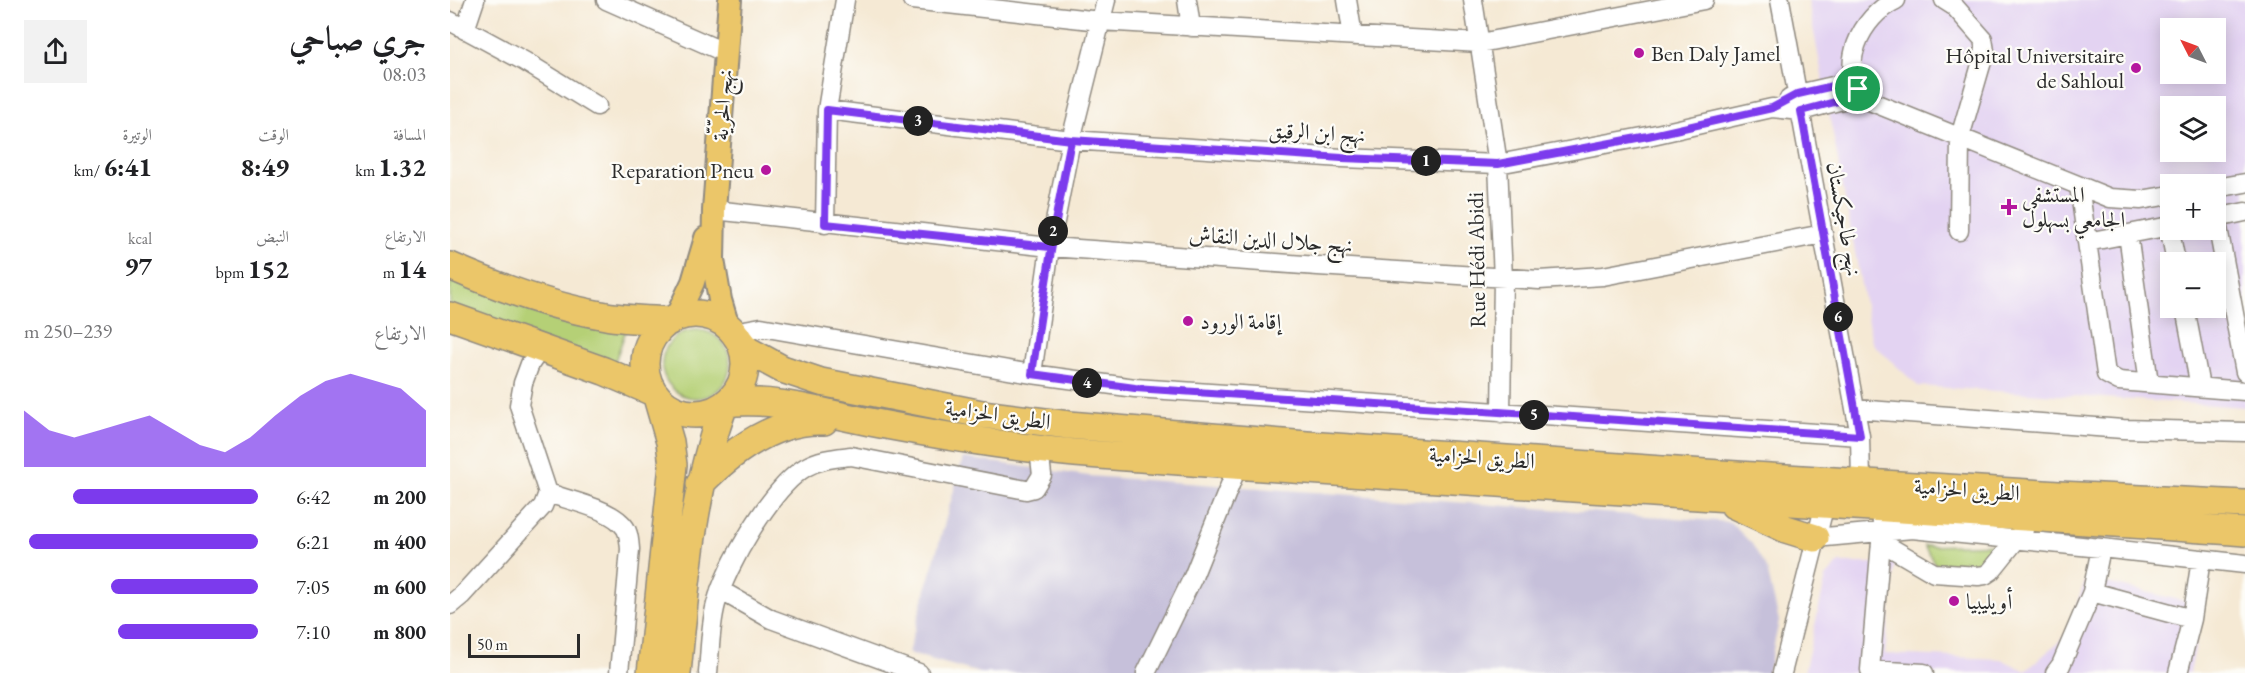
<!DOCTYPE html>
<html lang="ar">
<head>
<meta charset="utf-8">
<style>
	:root { --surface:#fff; --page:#f2f2f2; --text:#202124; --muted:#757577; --accent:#7c3aed }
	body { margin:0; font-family:"EB Garamond",Amiri,serif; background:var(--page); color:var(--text); direction:rtl; height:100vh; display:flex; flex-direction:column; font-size:22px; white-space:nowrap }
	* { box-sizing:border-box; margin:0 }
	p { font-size:20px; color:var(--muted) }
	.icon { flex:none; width:33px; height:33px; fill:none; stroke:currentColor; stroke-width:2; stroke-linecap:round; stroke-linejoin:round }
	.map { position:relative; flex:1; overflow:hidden; direction:ltr }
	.side { display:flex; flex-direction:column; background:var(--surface); width:450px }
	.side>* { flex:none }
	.needle { width:39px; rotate:312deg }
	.tools { position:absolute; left:1710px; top:18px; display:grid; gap:12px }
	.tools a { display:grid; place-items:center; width:66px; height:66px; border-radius:0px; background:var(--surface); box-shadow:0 3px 15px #0003; font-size:30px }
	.scale { position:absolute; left:18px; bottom:15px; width:112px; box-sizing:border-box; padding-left:6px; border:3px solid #2b2b2b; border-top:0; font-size:16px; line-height:21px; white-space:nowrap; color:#2b2b2b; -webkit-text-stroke:4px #fdfcf7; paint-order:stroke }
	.pin { position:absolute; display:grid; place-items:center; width:51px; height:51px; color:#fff; margin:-26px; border:3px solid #fff; border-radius:50%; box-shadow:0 2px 6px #0007 }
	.km { position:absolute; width:30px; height:30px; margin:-15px; border-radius:50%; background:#222; color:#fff; font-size:16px; line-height:30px; text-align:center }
	.round { display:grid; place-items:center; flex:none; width:63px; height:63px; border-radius:0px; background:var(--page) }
	.summary { display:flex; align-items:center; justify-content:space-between; height:102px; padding:0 24px }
	h1 { font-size:33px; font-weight:700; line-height:45px }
	.metrics { display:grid; grid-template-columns:repeat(3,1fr); gap:9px; height:102px; padding:6px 24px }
	.metrics div { display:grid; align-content:center }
	.metrics b { font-size:26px; font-weight:700 }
	.metrics small { font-size:16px; font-weight:400 }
	.metrics p { font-size:16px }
	.chart { height:168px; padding:12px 24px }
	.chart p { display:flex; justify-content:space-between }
	.chart svg { width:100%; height:108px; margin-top:6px; fill:var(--accent); opacity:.7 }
	ul { padding:0 24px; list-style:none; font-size:20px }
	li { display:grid; grid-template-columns:96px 72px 1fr; align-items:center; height:45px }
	li i { height:15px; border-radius:8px; background:var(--accent) }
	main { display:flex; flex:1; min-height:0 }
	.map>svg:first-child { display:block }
</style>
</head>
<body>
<main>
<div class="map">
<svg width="1795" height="673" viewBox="0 0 1795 673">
	<rect width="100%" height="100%" fill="#fdfcf7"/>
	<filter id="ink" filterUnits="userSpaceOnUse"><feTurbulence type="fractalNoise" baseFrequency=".0167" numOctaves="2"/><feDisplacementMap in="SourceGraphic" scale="12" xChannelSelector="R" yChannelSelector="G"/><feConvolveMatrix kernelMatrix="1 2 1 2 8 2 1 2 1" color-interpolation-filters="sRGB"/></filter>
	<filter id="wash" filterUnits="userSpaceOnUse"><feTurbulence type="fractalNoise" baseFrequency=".008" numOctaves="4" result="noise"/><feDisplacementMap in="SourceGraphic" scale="24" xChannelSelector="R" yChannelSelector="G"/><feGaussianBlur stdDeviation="1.35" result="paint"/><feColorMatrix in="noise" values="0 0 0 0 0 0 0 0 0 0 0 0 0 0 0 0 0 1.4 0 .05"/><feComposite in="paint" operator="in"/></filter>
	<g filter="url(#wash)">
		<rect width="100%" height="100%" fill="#f5e9d4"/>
		<path fill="#e3d3f2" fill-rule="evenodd" d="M1358,0h437v407l-327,-21 -46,-43zM1720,28h46v46h-46zM1720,106h46v46h-46zM1720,184h46v46h-46zM1720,262h46v46h-46z
			M1389,563h56l-10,91 116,5 25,12 40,-36 20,-57 115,27 -5,39 -6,29h-386l22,-96z"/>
		<path fill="#c6c0da" d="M513,458l126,18 641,46 22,22 15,25 12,52 -11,52h-788l-72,-20z"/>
		<path fill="#b5d076" stroke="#707e50" stroke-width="1.5" d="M0,279l176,51 -13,37 -163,-60z
			M212 364a34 34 0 1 1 68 0a34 34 0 1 1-68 0Z
			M1556,544l-17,25h-51l-14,-23z"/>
	</g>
	<g filter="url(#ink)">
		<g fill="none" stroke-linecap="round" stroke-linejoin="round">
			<defs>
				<path id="minor" d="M156,0l120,53
					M462,0l188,21 380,22 224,-43
					M737,0l4,27
					M897,0l6,36
					M1023,0l25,164 5,115 -2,134
					M1330,0l80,436 1,46
					M1446,0c-35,16 -61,69 -29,100l243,98 31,2 29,-5
					M1494,0l11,7 28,32 2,12 -25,86 -1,94
					M0,21l74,40 73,45
					M15,30l10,-30
					M1339,99l9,-5 57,-13
					M377,110l244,30 271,18 156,6 150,-28 124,-28 29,3 60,-16
					M1629,186l27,188 13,7 126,10
					M1766,188l29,-5
					M1766,197v20l29,155
					M264,210l336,37 268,19 221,14 64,-4 220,-42
					M1766,218l29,-6
					M375,224l2,-114 18,-110
					M1719,226l7,36
					M1678,234l21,149
					M1637,242l83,-16
					M1735,308l15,79
					M283,332l28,-5 271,47 103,14 725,48
					M582,374l18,-127 21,-107 35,-140
					M1405,409l268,20 122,3
					M98,493c20,7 58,15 73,30 8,7 8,16 9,26l-11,124
					M1432,520l-1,22 53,31 44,3 7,-1 6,-4 33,-41
					M1365,538l97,-9 189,19 -9,44 -31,73 -6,8
					M1431,542l-11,128 54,3
					M1651,548l144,16
					M270,590l51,29 148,54
					M1642,592l100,27
					M0,605l12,-10 81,-89 5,-13 -29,-88 4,-22 7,-19 11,-16
					M258,673c2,-22 2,-47 8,-69 10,-38 56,-117 90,-137 14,-8 29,-9 45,-11l175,34 8,-2 8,-13 -3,-26
					M696,673l47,-96 45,-112
					M1332,673l43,-169
					M1728,673l14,-54 9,-60"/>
				<path id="major" d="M226,318l17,-36 13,-44
					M278,327l-8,-27 -7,-40 1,-50 16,-210"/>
				<path id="highway" d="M0,266c48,21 99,40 151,49 22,5 46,4 69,6
					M195 364a50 50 0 1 1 100 0a50 50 0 1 1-100 0Z
					M0,316l154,55 49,21
					M286,336l11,14 35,19 39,13 161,32 87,11 238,20 398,28 354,22 186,9
					M276,403c48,-6 98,10 144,19 68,13 136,25 205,31 389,31 780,51 1170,79
					M250,484c32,-33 75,-65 124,-63
					M1284,505l52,24 29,9
					M201,673l22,-208 -3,-23 -13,-45
					M227,673c9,-92 15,-181 47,-268"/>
			</defs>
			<use href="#minor" stroke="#908a80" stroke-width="21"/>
			<use href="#major" stroke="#908a80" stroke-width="26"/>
			<use href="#highway" stroke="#908a80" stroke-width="30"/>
			<use href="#minor" stroke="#fff" stroke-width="18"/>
			<use href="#major" stroke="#ebc669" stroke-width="22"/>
			<use href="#highway" stroke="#ebc669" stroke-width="27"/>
		</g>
	</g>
	<g fill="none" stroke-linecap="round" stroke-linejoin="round" filter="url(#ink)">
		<defs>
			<path id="route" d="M1408,89l-3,-8 -57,13 -26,14 -124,28 -150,28 -156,-6 -271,-18 -21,107 -225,-23 2,-114 244,30c-15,78 -28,156 -39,234l103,14 725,48 -59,-325 60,-16 -3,-6"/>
		</defs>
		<use href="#route" stroke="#fff" stroke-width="12"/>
		<use href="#route" stroke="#7c3aed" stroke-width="8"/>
	</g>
	<g fill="#b5179e" stroke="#fdfcf7" stroke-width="2">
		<circle cx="1189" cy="53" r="6"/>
		<circle cx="1686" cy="68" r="6"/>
		<circle cx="316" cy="170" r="6"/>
		<path d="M1556 198h6v6h6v6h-6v6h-6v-6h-6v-6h6z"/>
		<circle cx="738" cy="321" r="6"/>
		<circle cx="1504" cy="601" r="6"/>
	</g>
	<g text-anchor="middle" stroke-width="4.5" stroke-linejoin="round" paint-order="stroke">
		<g font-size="22" fill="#2b2b2b" stroke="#fdfcf7" text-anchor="start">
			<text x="1201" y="61">Ben Daly Jamel</text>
			<text x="1674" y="63" text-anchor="end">Hôpital Universitaire<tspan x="1674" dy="25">de Sahloul</tspan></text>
			<text x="304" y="178" text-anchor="end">Reparation Pneu</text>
			<text x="1572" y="202">المستشفى<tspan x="1572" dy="25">الجامعي بسهلول</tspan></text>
			<text x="750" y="329">إقامة الورود</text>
			<text x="1516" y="609">أويليبيا</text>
		</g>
		<g font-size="22" fill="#2b2b2b" stroke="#fdfcf7">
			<text transform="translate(272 105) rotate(-86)" y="8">نهج الحرّيّة</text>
			<text transform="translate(867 132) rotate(3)" y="8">نهج ابن الرقيق</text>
			<text transform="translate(1395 219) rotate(80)" y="8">نهج طاجيكستان</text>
			<text transform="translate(821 239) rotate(4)" y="8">نهج جلال الدين النقاش</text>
			<text transform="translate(1026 260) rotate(-91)" y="8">Rue Hédi Abidi</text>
			<text transform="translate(548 414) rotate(8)" y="8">الطريق الحزامية</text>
			<text transform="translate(1032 457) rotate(4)" y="8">الطريق الحزامية</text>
			<text transform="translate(1517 489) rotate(4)" y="8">الطريق الحزامية</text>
		</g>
	</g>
</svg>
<div class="tools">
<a><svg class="needle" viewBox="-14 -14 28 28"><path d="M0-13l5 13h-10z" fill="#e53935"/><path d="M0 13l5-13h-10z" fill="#757577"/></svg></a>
<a><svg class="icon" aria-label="layers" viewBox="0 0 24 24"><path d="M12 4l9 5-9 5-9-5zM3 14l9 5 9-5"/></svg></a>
<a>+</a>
<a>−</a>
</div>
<div class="scale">50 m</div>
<div class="pin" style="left:1408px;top:89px;background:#1e9e55"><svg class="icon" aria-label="arrive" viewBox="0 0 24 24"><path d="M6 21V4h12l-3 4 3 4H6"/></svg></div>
<b class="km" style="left:976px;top:161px">1</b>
<b class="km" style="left:603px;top:231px">2</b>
<b class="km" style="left:468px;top:121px">3</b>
<b class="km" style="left:637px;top:383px">4</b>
<b class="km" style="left:1084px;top:415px">5</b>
<b class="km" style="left:1388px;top:317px">6</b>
</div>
<section class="side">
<div class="summary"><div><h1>جري صباحي</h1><p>08:03</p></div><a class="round"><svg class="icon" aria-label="share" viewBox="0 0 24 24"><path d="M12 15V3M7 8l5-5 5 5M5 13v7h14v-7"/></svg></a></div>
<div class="metrics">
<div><p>المسافة</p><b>1.32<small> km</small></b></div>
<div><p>الوقت</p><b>8:49</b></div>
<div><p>الوتيرة</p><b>6:41<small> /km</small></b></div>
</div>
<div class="metrics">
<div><p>الارتفاع</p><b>14<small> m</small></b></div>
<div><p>النبض</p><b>152<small> bpm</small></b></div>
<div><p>kcal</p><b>97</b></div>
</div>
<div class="chart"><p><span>الارتفاع</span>239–250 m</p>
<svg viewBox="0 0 160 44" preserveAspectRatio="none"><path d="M0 44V21L10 29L20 32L30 29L40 26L50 23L60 29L70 35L80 38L90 32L100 23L110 15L120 9L130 6L140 9L150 12L160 21V44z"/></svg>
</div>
<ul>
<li><b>200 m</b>6:42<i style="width:79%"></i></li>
<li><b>400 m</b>6:21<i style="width:98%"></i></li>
<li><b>600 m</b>7:05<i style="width:63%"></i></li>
<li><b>800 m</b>7:10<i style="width:60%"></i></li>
</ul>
</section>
</main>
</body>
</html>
